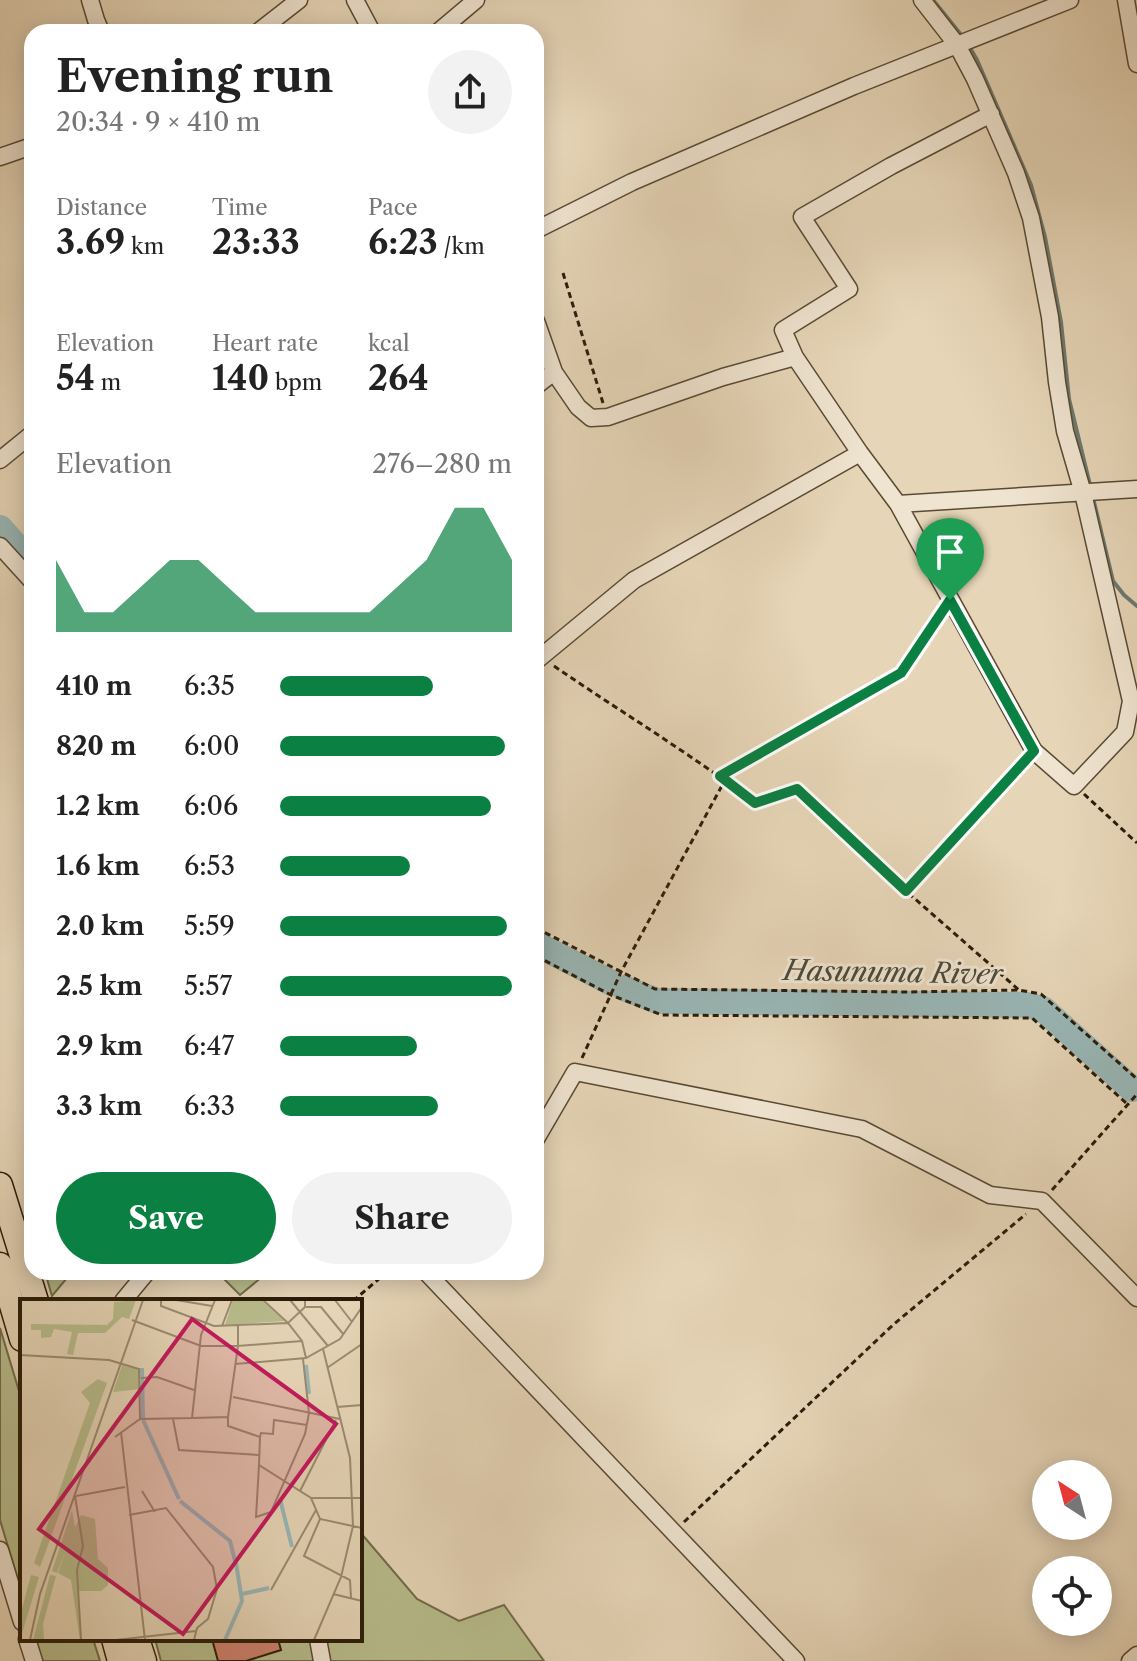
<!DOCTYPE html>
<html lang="en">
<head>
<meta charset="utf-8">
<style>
	:root { --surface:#fff; --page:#f2f2f2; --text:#222; --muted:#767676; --accent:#0b8043 }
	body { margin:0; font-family:"Libre Caslon Text",serif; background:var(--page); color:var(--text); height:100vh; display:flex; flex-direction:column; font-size:30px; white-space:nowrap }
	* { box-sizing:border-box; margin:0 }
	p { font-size:26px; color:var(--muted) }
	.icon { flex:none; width:44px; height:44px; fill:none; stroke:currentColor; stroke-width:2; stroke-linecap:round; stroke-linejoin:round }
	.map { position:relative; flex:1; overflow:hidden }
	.sheet { position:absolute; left:24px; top:24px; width:520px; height:1256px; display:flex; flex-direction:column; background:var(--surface); border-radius:24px; box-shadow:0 4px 20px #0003 }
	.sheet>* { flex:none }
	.needle { width:52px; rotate:324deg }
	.tools { position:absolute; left:1032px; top:1460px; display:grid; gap:16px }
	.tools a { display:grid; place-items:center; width:80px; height:80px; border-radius:50%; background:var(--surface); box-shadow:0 4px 20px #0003; font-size:40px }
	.pin { position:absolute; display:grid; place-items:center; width:68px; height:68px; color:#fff; margin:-82px -34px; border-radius:50% 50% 50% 0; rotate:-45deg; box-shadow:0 0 8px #0007 }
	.pin .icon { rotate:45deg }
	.round { display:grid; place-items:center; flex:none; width:84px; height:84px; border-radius:42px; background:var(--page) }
	.headline { display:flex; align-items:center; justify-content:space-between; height:136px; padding:0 32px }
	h1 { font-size:44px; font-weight:700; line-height:60px }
	.metrics { display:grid; grid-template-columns:repeat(3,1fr); gap:12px; height:136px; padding:8px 32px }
	.metrics div { display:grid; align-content:center }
	.metrics b { font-size:34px; font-weight:700 }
	.metrics small { font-size:22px; font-weight:400 }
	.metrics p { font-size:22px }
	.chart { height:224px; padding:16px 32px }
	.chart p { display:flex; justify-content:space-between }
	.chart svg { width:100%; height:144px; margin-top:8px; fill:var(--accent); opacity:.7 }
	.button { display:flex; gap:16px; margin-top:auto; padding:16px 32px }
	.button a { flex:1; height:92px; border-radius:48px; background:var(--accent); color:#fff; font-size:32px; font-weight:700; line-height:92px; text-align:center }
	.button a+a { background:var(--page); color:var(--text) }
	ul { padding:0 32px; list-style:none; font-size:26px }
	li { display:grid; grid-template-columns:128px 96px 1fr; align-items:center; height:60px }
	li i { height:20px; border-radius:10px; background:var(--accent) }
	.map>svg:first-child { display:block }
</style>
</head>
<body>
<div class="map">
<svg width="1137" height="1661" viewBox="0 0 1137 1661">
	<rect width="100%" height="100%" fill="#e6d5b7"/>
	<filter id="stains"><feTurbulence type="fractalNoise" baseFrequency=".0025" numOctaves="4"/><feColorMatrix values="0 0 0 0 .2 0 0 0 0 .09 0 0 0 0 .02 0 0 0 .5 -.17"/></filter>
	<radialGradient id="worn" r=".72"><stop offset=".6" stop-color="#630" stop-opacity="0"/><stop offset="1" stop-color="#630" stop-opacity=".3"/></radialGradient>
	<path fill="#b8bc8c" stroke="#716c4a" stroke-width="2" d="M45,1272h27l-20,24z
		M217,1272h51l-28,23z
		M0,1328l22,73v192l-22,-73z
		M360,1532l57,67 42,22 45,-16 40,56h-383l-6,-22h205z
		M36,1639h57l7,22h-58z"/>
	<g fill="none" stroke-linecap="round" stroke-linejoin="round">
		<path stroke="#6d7971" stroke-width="4" d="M933,0l29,36
			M970,48l7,12 54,125 14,52 16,85 8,77 21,86
			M1094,502l19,79 11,14 13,11"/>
		<path stroke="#99b7b7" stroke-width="26" d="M0,528l32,36
			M536,944l74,38
			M624,988l33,13 371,4 15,4 89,80"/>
	</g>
	<path fill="#ce816e" stroke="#2a1c09" stroke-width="2" d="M212,1639h66l3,11 -35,11h-28z"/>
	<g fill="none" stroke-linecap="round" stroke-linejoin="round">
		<defs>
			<path id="minor" d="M90,0l6,20 5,12
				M355,0l17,32
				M1126,0l11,64
				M258,32l41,-32
				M438,32l38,-32
				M0,157l32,-11
				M536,230l96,-48 222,-96 216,-86
				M536,321l18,51 -18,14
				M795,357l-12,-27 66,-41 -47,-72 89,-51 100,-52
				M554,372l24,35 13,11 17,-1 115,-40 72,-20 65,96 38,51 239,-15
				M0,460l32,-26
				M898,504l136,247 40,35 51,-54 6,-31 -48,-208 -18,-62 -8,-49 -7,-65 -19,-99 -15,-45 -41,-94 -18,-34 -35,-45
				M0,546l32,35
				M536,661l98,-81 226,-127
				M536,1139l39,-67 287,57 128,66 52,6 95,97
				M426,1272l370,389
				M123,1301l24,-29
				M0,1550l22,72
				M27,1639l7,22
				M318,1639l4,22
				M1130,1661l7,-6"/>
			<path id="highway" d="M0,1185l36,116
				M0,1265l22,74
				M114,1639l6,22
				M137,1639l7,22"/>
		</defs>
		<use href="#minor" stroke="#594a34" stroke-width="19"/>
		<use href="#highway" stroke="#2a1c09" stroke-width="27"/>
		<path stroke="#2a1c09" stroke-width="3" stroke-dasharray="6 4" stroke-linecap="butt" d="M563,273l40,130
			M554,666c67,46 137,88 201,137l42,-14 109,102 113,99
			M720,776l181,-103 40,-60
			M1084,794l53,49
			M906,891l119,-130
			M536,928l119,61 253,3 111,-2 22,4 96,85
			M536,956l75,39 51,20 370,3 94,85
			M582,1058l39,-86 104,-192
			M1052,1190l85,-96
			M353,1301l34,-29
			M684,1522l210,-198 132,-110"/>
		<use href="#minor" stroke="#efe4d0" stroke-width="16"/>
		<use href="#highway" stroke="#e6d5b7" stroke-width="24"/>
	</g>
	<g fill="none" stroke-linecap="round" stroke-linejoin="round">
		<defs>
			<path id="route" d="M950,600l84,151 -128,140 -109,-102 -42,14 -35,-27 181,-103z"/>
		</defs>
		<use href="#route" stroke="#fff" stroke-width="16"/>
		<use href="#route" stroke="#0b8043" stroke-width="10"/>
	</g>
	<g text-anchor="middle" stroke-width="6" stroke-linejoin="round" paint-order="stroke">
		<g font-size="28" font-style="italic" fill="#4b4a3d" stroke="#efe4d0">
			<text transform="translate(893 972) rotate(1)" y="10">Hasunuma River</text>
		</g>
	</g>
	<g transform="translate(20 1299)">
		<rect width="342" height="342" fill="#e6d5b7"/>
		<path d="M116,1l-7,19 -7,-2 -17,16h-27l-5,22 -6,-1 5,-22 -18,-3 -3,8 -10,1v-8h-10v-6l76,1 6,-6 1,-17zM213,1h28l24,21 -60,4zM102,66l16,4 3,20 -28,3zM78,80l9,4 -67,184 -6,-4 56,-160 -9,-11zM52,211l3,17 6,-12 14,4 3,40 10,9v17l-7,6h-23l2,49 -9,-60 -13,-7 8,-23 -9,23 -5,-2zM11,276l8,2 -19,63v-24zM30,276l6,1 -13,48 1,16h-11z" fill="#b8bc8c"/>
		<path fill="none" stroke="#99b7b7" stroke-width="4" d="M286,66l3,29M122,69l1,50M123,121l36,79M260,200l12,48M160,202l50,40 5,20M222,295l27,-6M205,341l17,-39 -6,-38"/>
		<path fill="none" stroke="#9b8b71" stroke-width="2" d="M141,1v6l53,20 74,-3 14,18 4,17M156,1l36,6M243,1l25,23 17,-16v-7M270,1l38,46M315,1l17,22M285,8h16l23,28M112,21l69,26h37l-10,71 -36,1M218,26v21l64,-5M202,27l10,-26M0,56l89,5 30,9 1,50M215,65l71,-6 34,-19 22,-32M307,69l35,-24M121,79l16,-1 37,13M213,98l107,22M317,108l25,-2M208,118v9l32,11 -1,28 52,33 9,21 42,9M153,120l6,31 80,5M101,133l24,208M95,138l25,-18 52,-1 9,-83 14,-35M240,138l1,-4 12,1 1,-14 33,5M239,166l-3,52 15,-5 34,-78 4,-21 -6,-54M122,192l13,21M280,192l36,-71M55,197l8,50 -6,24 4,70M56,197l49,-9M291,199h51M109,216l37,-7 47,59 4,22 -9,30 -11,9 -3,12M300,220l-16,37 46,24 1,18M251,291l45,-80M313,295l29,7M10,341l10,-46 103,-294M96,341l80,-9M294,341l27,-63 12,-51 -3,-68 -27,-109"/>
		<path fill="#c2185b" fill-opacity="0.15" stroke="#c2185b" stroke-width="4" d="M172,20l144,105 -153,210 -144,-105z"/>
		<rect width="342" height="342" fill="none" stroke="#2a1c09" stroke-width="4"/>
	</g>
	<rect width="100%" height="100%" filter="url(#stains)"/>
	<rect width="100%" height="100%" fill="url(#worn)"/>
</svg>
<div class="tools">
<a><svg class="needle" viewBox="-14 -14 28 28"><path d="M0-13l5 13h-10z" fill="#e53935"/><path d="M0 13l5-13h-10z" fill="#767676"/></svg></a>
<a><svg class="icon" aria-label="locate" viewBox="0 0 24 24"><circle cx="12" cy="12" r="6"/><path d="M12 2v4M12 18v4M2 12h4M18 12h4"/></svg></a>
</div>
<div class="pin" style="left:950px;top:600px;background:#1e9e55"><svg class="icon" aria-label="arrive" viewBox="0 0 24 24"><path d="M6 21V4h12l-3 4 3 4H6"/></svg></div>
<section class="sheet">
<div class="headline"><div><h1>Evening run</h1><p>20:34 · 9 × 410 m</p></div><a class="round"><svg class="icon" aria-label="share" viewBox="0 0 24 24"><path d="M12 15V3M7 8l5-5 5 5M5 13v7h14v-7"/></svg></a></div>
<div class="metrics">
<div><p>Distance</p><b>3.69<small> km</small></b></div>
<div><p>Time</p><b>23:33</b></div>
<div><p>Pace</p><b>6:23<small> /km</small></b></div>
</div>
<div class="metrics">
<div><p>Elevation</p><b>54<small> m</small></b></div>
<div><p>Heart rate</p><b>140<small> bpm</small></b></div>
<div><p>kcal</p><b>264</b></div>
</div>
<div class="chart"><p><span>Elevation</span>276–280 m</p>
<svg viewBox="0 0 160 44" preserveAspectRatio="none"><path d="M0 44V22L10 38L20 38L30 30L40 22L50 22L60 30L70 38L80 38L90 38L100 38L110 38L120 30L130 22L140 6L150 6L160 22V44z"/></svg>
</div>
<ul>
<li><b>410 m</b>6:35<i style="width:66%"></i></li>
<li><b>820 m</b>6:00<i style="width:97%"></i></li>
<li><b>1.2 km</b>6:06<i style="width:91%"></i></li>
<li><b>1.6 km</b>6:53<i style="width:56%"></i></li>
<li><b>2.0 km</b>5:59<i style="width:98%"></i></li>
<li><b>2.5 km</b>5:57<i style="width:100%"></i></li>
<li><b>2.9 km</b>6:47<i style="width:59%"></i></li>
<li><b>3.3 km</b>6:33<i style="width:68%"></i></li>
</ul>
<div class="button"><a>Save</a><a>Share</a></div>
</section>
</div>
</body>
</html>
